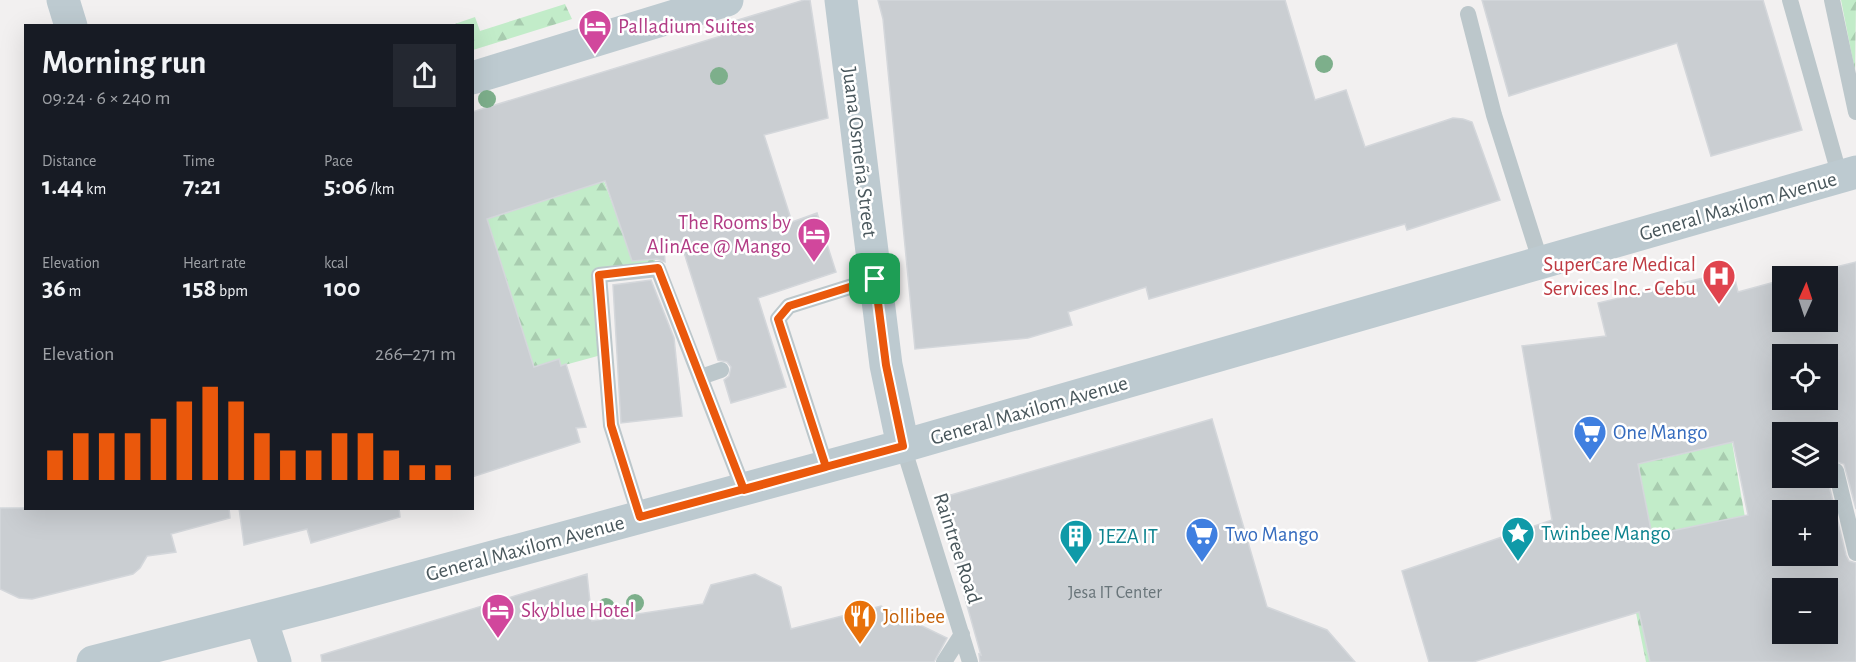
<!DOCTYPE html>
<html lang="en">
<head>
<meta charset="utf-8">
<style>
	:root { --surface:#171b24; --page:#242831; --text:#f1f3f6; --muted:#9ea1a6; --accent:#ea580c }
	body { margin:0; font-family:"Alegreya Sans",sans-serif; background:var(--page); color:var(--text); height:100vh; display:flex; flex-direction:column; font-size:22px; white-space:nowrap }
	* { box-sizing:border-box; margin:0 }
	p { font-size:20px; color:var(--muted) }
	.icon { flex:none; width:33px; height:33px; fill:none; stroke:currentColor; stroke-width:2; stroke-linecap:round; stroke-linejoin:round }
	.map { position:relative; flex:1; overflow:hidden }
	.sheet { position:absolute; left:24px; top:24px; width:450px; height:486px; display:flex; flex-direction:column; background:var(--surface); border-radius:0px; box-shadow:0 6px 24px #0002 }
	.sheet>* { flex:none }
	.needle { width:39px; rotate:3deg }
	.buttons { position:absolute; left:1772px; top:266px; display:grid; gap:12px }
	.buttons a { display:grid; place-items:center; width:66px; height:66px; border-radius:0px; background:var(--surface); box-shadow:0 6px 24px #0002; font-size:30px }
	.pin { position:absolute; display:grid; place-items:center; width:51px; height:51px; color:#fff; margin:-26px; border-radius:12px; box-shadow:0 3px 9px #0006 }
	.round { display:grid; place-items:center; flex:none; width:63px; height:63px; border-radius:0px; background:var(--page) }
	.head { display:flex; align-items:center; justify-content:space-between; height:102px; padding:0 18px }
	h1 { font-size:33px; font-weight:600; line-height:45px }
	.stats { display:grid; grid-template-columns:repeat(3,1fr); gap:9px; height:102px; padding:6px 18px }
	.stats div { display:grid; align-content:center }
	.stats b { font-size:26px; font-weight:600 }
	.stats small { font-size:16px; font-weight:400 }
	.stats p { font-size:16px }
	.chart { height:168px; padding:12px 18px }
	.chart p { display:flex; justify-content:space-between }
	.chart svg { width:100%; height:108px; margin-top:6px; stroke:var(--accent); stroke-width:6 }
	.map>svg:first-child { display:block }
</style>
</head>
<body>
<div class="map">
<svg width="1856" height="662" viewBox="0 0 1856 662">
	<defs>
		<pattern id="forest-firs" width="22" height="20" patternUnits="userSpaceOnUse" patternTransform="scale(1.5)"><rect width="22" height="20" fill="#c2ecc9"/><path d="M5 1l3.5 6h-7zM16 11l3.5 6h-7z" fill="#a8ccaf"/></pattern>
	</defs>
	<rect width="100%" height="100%" fill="#f2f0f0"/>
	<path fill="url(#forest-firs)" d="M1841,0h15l-1,71z
		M565,4l7,15 -99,31 -1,-24 -20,-1 23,-8 5,14z
		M604,181l19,52 20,-6 15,42 -59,6 6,79 -44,12 -2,-7 -25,8 -48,-148z
		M1724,396l46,266h-124l-10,-49 20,-56 -30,-155 16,-3 15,61 59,-14z"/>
	<path fill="#caced2" stroke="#d4d7db" stroke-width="1.5" fill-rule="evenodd" d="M804,0h6l18,118 -64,17 28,87 25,-9 19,59 -78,26 28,89 -55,16 -7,-23 5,-4 2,-9 -4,-5 -9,-2 -37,-117 -17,3 1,16 -8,-3 -25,2 -27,-80 -118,38 47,148 25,-8 2,7 5,-2 20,63 -10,1 4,14 -108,35v-365l249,-76 -3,-10z
		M878,0h407l30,100 31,-10 19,57 88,-29 10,1 9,3 28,78 -93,30 -2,-6 -256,75 -3,-12 -78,25 4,13 -44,13 -113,11 -32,-330z
		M1482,0h281l39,130 -91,26 -34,-113 -168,53z
		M1856,262v247l-12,-45 -10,-3 -7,5v-34h-45v45h45l19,78 3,6 7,2v99h-206l-11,-50 -166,50h-44l-27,-91 150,-51 -30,-174 84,-10 -8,-33 135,-32 5,21 44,-12v41h45v-45h-28zM1782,354h45v45h-45zM1733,442l15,73 -96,20 -14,-71zM1782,510h45v45h-45zM1782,588h45v45h-45z
		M651,280l23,58 8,78 -61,7 -8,-138z
		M1212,419l55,188 60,23 28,32h-375l-1,-8 2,1 -44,-156z
		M0,508h229l1,10 -59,16 5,18 -29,4 -7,12 -7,6 -101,25 -13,-1 -19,-9z
		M239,508h160l1,9 -89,26 -4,-14 -63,16z
		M587,574l5,47 111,-17 8,-19 44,-11 26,13 10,42 90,-23 66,32 -13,24h-612l-1,-7z"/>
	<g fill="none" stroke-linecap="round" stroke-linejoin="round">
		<path stroke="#bcc7cb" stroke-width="16" d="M1790,0l50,177
			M1832,0l24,112
			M1468,14l26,101 47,148
			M701,377l20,-7
			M903,446l67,216
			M826,467l-48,-148 11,-13 86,-27
			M1836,471l20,82
			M640,517l-29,-92 -12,-150 59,-6 86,221
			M944,662l18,-28"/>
		<path stroke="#bdcad0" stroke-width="33" d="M63,0l8,26
			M841,0l45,365 17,81
			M472,78l255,-78
			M261,619l14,43
			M93,662l234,-60 576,-156 953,-274"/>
	</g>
	<g fill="#7daf8b">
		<circle cx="1324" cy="64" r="9"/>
		<circle cx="719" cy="76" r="9"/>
		<circle cx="487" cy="99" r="9"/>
		<circle cx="635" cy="603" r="9"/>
		<circle cx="606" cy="607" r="9"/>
	</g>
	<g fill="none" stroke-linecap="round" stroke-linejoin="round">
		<defs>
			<path id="route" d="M875,279l11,86 17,81 -263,71 -29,-92 -12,-150 59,-7 86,222 82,-23 -48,-148 11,-13 86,-27"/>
		</defs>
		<use href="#route" stroke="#fff" stroke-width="12"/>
		<use href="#route" stroke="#ea580c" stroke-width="8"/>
	</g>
	<defs>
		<symbol id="hotel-pin" viewBox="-11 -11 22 30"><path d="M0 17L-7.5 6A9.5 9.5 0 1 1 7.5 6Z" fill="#d1479c" stroke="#fff"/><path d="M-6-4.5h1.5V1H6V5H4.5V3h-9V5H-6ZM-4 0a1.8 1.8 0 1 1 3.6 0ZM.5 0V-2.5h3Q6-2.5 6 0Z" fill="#fff"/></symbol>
		<symbol id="hospital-pin" viewBox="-11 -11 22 30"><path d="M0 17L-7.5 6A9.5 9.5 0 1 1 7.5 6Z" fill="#e0444e" stroke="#fff"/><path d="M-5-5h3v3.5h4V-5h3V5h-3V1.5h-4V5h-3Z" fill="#fff"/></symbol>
		<symbol id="supermarket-pin" viewBox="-11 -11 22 30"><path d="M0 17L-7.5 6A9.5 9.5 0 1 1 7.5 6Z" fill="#3f7fe0" stroke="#fff"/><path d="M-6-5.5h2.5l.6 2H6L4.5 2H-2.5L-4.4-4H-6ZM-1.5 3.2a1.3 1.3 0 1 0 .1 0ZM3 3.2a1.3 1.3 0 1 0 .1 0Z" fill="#fff"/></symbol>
		<symbol id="sight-pin" viewBox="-11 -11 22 30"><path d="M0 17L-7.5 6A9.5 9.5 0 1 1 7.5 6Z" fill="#0f9aa8" stroke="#fff"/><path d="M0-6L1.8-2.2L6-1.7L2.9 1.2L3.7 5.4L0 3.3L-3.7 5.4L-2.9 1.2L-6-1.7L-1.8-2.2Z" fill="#fff"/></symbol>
		<symbol id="building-pin" viewBox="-11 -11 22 30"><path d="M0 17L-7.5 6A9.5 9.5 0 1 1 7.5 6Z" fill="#0f9aa8" stroke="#fff"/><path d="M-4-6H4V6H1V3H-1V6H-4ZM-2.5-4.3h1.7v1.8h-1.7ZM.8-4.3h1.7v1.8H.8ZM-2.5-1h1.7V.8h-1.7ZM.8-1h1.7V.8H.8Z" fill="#fff"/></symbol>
		<symbol id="restaurant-pin" viewBox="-11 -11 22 30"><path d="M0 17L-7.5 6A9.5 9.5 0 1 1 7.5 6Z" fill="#e8710a" stroke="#fff"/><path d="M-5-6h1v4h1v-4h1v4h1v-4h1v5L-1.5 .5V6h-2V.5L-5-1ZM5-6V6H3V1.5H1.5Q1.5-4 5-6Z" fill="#fff"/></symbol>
	</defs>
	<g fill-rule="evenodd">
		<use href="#hotel-pin" x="576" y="7" width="38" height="52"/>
		<use href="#hotel-pin" x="795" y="215" width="38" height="52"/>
		<use href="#hospital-pin" x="1700" y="257" width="38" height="52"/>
		<use href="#supermarket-pin" x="1571" y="413" width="38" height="52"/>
		<use href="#sight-pin" x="1499" y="514" width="38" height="52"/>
		<use href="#supermarket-pin" x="1183" y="515" width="38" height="52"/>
		<use href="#building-pin" x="1057" y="517" width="38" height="52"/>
		<use href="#hotel-pin" x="479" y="591" width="38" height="52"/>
		<use href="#restaurant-pin" x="841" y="597" width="38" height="52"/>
	</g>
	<g text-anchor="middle" stroke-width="5" stroke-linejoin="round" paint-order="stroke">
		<g font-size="18" fill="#69757a">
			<text x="1115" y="598">Jesa IT Center</text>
		</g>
		<g font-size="21" fill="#b23c85" stroke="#fff" text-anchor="start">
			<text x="618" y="33">Palladium Suites</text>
			<text x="791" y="229" text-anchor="end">The Rooms by<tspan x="791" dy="24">AlinAce @ Mango</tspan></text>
			<text x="521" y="617">Skyblue Hotel</text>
		</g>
		<g font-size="21" fill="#49575c" stroke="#fff">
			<text transform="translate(860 152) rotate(83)" y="7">Juana Osmeña Street</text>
			<text transform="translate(1738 206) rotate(-16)" y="7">General Maxilom Avenue</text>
			<text transform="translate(1029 410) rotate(-16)" y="7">General Maxilom Avenue</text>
			<text transform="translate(525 548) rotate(-15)" y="7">General Maxilom Avenue</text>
			<text transform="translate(958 548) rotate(72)" y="7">Raintree Road</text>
		</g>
		<g font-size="21" fill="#be3a42" stroke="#fff" text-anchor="end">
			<text x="1696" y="271">SuperCare Medical<tspan x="1696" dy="24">Services Inc. - Cebu</tspan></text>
		</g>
		<g font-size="21" fill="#366cbe" stroke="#fff" text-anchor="start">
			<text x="1613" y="439">One Mango</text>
			<text x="1225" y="541">Two Mango</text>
		</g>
		<g font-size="21" fill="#0d838f" stroke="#fff" text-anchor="start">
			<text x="1541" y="540">Twinbee Mango</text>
			<text x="1099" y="543">JEZA IT</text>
		</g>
		<g font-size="21" fill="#c56008" stroke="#fff" text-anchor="start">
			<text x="883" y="623">Jollibee</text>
		</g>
	</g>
</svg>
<div class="buttons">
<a><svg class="needle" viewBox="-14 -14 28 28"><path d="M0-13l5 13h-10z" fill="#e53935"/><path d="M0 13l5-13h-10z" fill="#9ea1a6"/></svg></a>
<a><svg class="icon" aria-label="locate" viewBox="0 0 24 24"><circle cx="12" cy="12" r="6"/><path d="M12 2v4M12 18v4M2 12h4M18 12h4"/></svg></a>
<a><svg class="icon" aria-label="layers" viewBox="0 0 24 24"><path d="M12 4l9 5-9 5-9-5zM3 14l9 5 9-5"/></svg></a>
<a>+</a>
<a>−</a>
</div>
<div class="pin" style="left:875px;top:279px;background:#1e9e55"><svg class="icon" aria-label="arrive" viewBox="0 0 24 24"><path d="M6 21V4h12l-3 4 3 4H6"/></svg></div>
<section class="sheet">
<div class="head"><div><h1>Morning run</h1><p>09:24 · 6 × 240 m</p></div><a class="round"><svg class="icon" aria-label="share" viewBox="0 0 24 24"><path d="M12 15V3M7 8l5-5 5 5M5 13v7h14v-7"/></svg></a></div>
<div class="stats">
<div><p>Distance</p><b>1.44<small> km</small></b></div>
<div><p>Time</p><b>7:21</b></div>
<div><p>Pace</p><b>5:06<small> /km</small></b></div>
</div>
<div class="stats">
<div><p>Elevation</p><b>36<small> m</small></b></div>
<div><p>Heart rate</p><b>158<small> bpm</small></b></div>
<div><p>kcal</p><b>100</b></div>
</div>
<div class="chart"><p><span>Elevation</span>266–271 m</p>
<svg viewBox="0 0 160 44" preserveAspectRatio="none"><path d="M5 44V32M15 44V25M25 44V25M35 44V25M45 44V19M55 44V12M65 44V6M75 44V12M85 44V25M95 44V32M105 44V32M115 44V25M125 44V25M135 44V32M145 44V38M155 44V38"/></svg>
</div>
</section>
</div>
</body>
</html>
